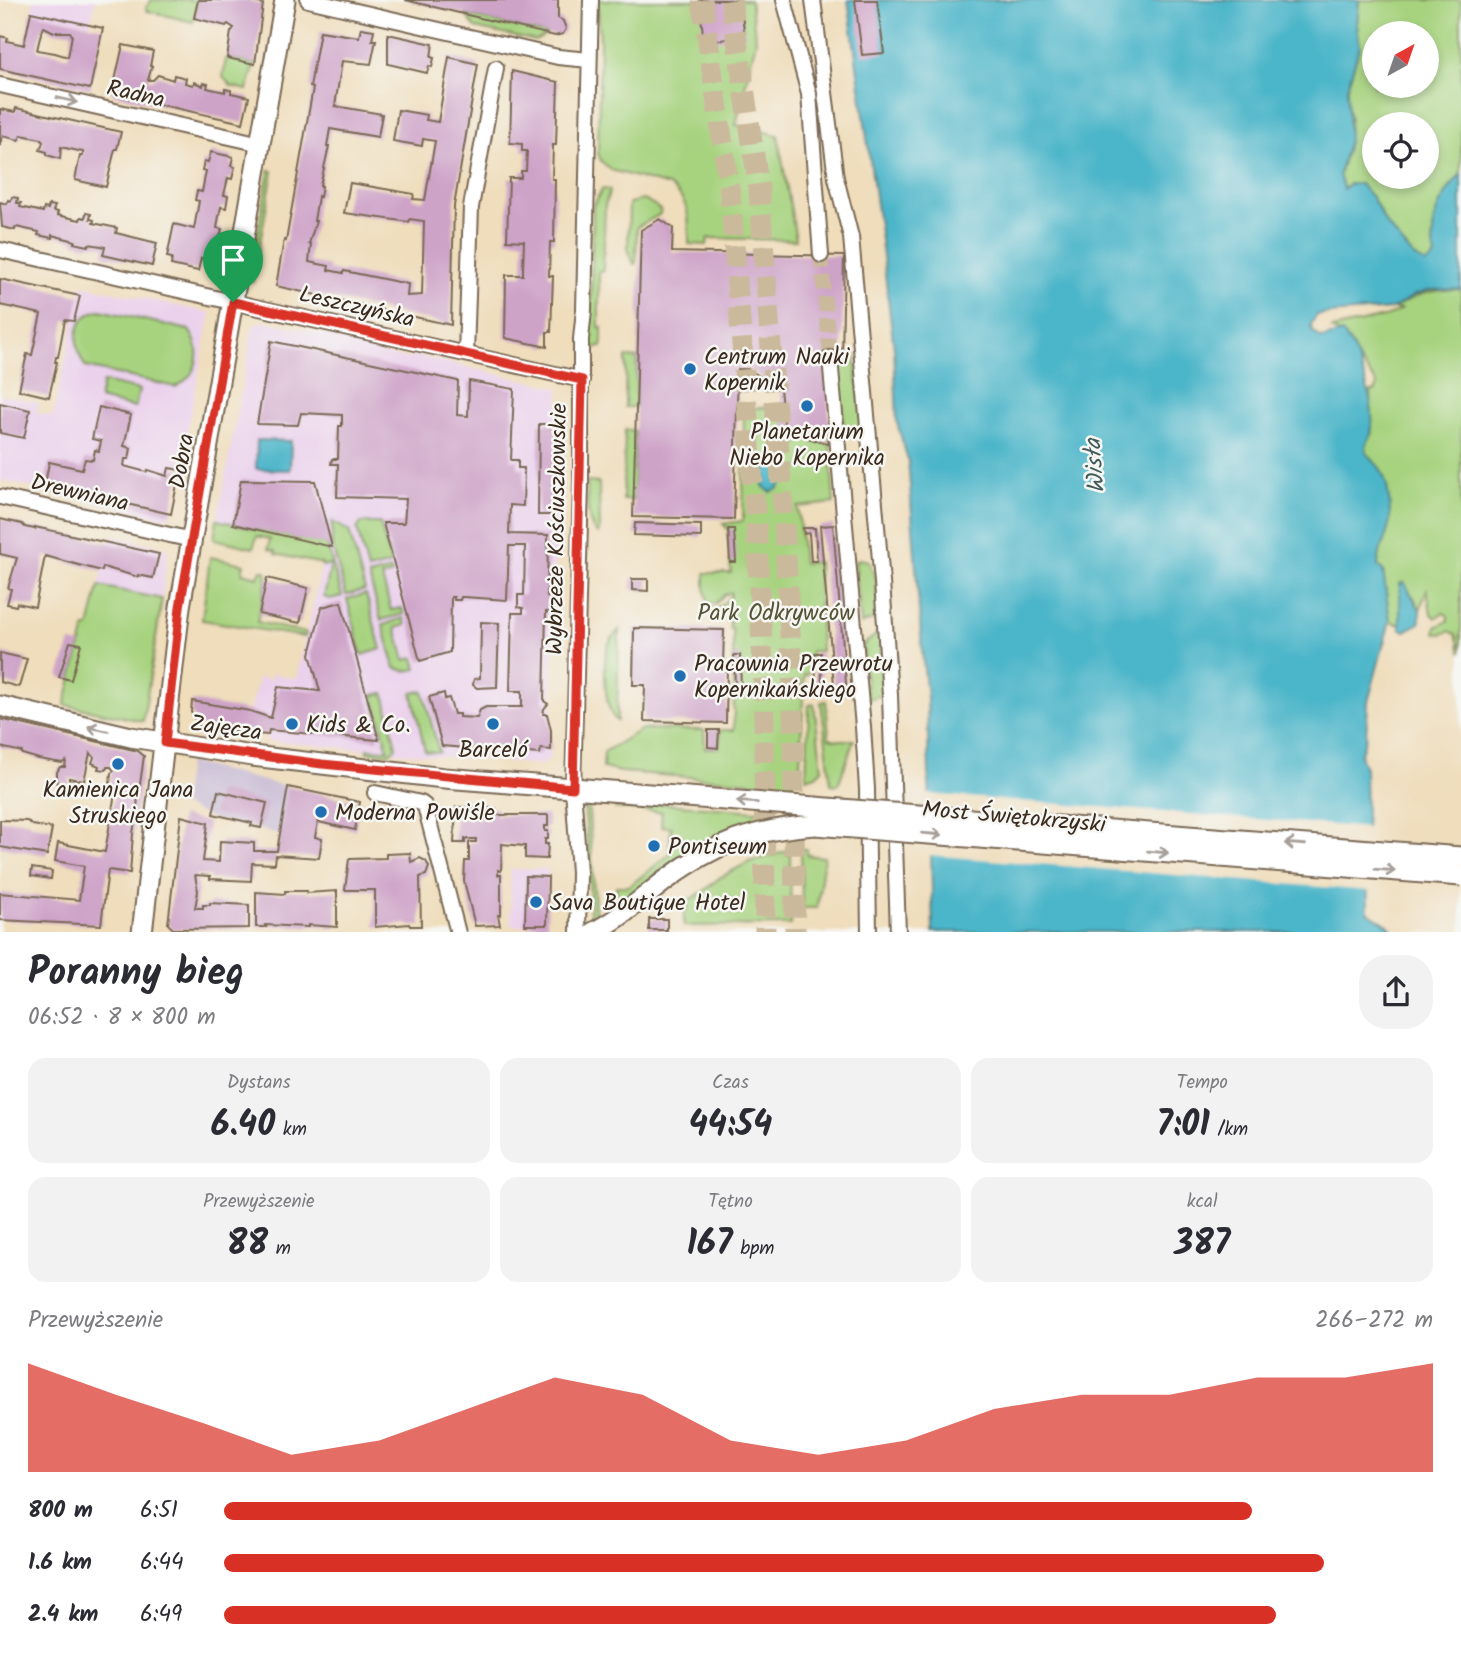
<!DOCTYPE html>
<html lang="pl">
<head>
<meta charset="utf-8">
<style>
	:root { --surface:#fff; --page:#f2f2f3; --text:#2b2b33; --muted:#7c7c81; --accent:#d93025 }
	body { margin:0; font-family:Kalam,sans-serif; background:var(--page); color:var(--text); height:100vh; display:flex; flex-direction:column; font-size:26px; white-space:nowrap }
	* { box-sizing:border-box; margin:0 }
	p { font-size:23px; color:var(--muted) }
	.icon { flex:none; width:38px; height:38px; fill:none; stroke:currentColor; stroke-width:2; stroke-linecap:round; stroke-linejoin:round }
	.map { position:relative; height:932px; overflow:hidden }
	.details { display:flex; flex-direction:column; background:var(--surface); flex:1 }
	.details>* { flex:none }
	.needle { width:46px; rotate:40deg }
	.controls { position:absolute; left:1362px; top:21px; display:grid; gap:14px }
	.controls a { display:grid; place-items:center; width:77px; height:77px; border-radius:50%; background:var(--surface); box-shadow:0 4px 10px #0003; font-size:35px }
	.pin { position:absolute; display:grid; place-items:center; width:60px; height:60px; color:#fff; margin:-72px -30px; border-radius:50% 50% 50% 0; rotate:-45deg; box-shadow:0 0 7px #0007 }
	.pin .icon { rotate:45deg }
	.round { display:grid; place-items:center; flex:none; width:74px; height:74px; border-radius:28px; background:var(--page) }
	.headline { display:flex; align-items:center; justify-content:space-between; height:119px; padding:0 28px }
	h1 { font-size:38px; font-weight:700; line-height:52px }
	.stats { display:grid; grid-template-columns:repeat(3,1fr); gap:10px; height:119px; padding:7px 28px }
	.stats div { display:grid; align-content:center; border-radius:18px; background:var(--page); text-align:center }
	.stats b { font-size:35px; font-weight:700 }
	.stats small { font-size:19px; font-weight:400 }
	.stats p { font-size:19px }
	.chart { height:196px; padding:14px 28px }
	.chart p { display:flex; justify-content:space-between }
	.chart svg { width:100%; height:126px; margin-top:7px; fill:var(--accent); opacity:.7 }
	ul { padding:0 28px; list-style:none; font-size:23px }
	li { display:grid; grid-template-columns:112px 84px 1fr; align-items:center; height:52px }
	li i { height:18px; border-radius:9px; background:var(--accent) }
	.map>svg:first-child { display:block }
</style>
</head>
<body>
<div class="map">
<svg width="1461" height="933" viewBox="0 0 1461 933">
	<rect width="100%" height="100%" fill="#f6f6f2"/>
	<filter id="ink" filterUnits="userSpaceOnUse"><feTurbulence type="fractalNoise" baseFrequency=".0143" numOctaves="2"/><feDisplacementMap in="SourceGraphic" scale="14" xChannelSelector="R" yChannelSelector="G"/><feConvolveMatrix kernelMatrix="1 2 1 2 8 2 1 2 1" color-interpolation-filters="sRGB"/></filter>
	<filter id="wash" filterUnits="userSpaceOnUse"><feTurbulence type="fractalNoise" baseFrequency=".00686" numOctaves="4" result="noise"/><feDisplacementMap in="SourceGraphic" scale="28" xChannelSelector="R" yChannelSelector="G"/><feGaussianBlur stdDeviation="1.57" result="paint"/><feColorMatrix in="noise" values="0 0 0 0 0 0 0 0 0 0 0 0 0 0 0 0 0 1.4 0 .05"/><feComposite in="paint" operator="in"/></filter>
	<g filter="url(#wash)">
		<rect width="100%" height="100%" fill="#efddbb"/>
		<path fill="#ebd1ec" d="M34,0h61l-5,25 -59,-13z
			M82,285l129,28 -42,206 -169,-39v-85l39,8 -2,10 16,3z
			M262,321l111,24 6,8 29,6 6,-4 145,33 -9,370 -8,7 -275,-24 4,-23 -21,-7 9,-34 11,3 2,-7 24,6 29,-128 -109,-24 37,-200z
			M111,536l57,12 -6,51 -63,-13z
			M510,869h38l-1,56 -36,1z"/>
		<path fill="#cbbfd6" d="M188,762l100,25 -8,47 -70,-16 -28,-13z"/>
		<path fill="#a7d37f" stroke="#717e4e" stroke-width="2" fill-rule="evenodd" d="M151,0h47l-5,22 -46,-11 -1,-3z
			M598,0h152l6,40 -20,85 42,10 18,105 -88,-2 -1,7 -18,-1c0,-23 2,-44 -20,-58l-58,-16 -10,-9 -3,-8 2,-111z
			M1359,0h102v174l-17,21 -12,44 3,18 -9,8 -13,-9 -27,-32 -14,-27 -12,-13 -16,6 -5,-15 7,-23 4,-35 -4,-16 1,-13 13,-42 -3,-21zM1374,33h52v53h-52zM1374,124h52v53h-52z
			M466,15l81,19 -11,7 -61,-13z
			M226,58l29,6 -8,26 -16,-4 -8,-9z
			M269,170l4,1 -20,111 -4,-1z
			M602,189l8,1 -5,15 -2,66h-4v56h3v20h-12l3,-141z
			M643,200l10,4 8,7 -2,4 -22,12 -1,36 -2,1 -6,-15 1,-46z
			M1461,289v364l-5,-19 -7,-3 -6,3 -8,-1 1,-6 12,-6v-5l-5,-4 -7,6 -5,-5 -4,-23 -7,20 -6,-13 -14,-13v41l-10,-4 -7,-51 -5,-4 4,-95 -15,-18 -1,-9 6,-11 -2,-41 6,-1 1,-7 -20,-27 -8,-16 -17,-12 56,-13 14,-7h-10c28,-16 37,-19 69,-20z
			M100,310l89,20c15,21 9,46 -14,57l-89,-20c-14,-19 -14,-51 14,-57z
			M837,354l18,2 8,76 -19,3z
			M626,357l11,1 -1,49h-11z
			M103,382l36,8 -4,18 -36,-9z
			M784,406l5,27 41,11 4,59 -36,4 5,56 15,-1 3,89h-10l-3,24h-4l-4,92 -8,18 -171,-13 -18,-4 1,-16 38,-23 62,1 1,18h14l1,-18h14l-1,-101h-3l-1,-10h-18l-1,-11h8l13,-12v-3l-7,2 -8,8h-8l-3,-15v-15h26l-3,-44 -5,-5 20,-3 1,-112z
			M625,430l10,1 -1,69h-11z
			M587,482l12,1 1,44 -2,7c-13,-11 -10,-36 -11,-52z
			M217,520l110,25 15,51 -12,3 -6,-2 7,-32 -9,1v-2l-47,-10v-3l-7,-2 2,-10 -13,-3 -4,12 -39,-9z
			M332,522l17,9 16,59 -19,5 -14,-50z
			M361,523h19l11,41 -23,6 -11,-41z
			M210,557l34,7 -2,9 16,4 3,-7 5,1 1,7 -10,44 49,11 -1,4 -103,-17z
			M859,559l10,2 7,19 2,38 -17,6 -6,-62z
			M391,570l1,4 -10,3 9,33 11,-2 2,6 -23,6 -12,-44z
			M99,586l63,13 -19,122 -78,-16 20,-77h4z
			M366,594l15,55 -19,6 -15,-56z
			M404,618l2,7 -10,3 9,32 9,-2 3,11 -11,2 -11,-3 -12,-43z
			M619,630l-2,91c-13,-9 -14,-57 -10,-72 2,-8 7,-14 12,-19z
			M877,634l3,3 4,58 -17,4 -4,-54z
			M423,691l16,61 -14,-1 -13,-58z
			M384,693l12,54 -7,7 -22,-2 1,-3 20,1 -15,-55z
			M826,701l3,37 8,2h17l-16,45 -7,-1 -10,-82z
			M814,704l8,65 -6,6 -10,3 3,-73z
			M588,798l8,121h-4l-2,-5 -1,-51 -5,-60z
			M615,800l165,13v6c-65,8 -114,45 -163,86l-1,-19h13l40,-31 2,-28 -10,-1 1,-14 -47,-4z
			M801,849h6v6l17,2 -7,51h-15z
			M787,851l3,3 1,71 -107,1v-15l4,-1v-5h-4v-2l20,-12 15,-13 30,-16z"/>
		<path fill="#4bb5c9" stroke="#437074" stroke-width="2" d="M848,0h511l-2,25 3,21 -13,42 2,51 -10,35 4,15 6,-5h11l12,13 14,27 27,32 13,8 9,-7c-7,-37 2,-55 26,-83v115l-31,1 -15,5 -23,14 -75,6 -6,9 1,7 10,8 19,-6 3,2c16,19 33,74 27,98 -1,8 -8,12 -4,20 4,7 11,11 14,17 7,13 9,35 9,49 -1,16 -12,30 -12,47l5,4 7,51 -22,81 -2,35 -6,19 5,12 3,144 20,13 6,7h-461l-6,-234 -5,-48 -14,-190 -11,-37 -3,-74 -13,-109z
			M257,440l34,1 -1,29 -34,-1z
			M777,463c11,10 7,26 -7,29l-7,-6 -1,-11 6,-10z
			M1404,582l16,28v13l-15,8 -5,-3v-44z"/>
		<path fill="#efddbb" d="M927,794l443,34 1,63 -442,-36z"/>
		<g id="blocks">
			<path fill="#cea3c8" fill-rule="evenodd" d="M198,0h47l18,4 -8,60 -28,-6 4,-26 3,-4 -6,-4 -2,2 -32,-8z
				M405,0h153v18l5,3 3,8 -3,5 -8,2z
				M699,0h41l5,37 -41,5z
				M855,0h22l7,53 -22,2z
				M31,12l72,16 -13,61 -90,-20v-33l8,2 -1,3 17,4zM44,27l10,5h16l2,3 -4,22 -13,-4 -18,-3 5,-21z
				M361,28l13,2 -2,10h4l-5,24 -29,-3 -7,45 47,8 -4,23 -48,-8 -3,17h2l-9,40h2l-2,11 -2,-1 -4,25h2l-7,23h2l-2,18 20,4 -1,4 15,3 1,-2 64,13 -1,12 15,-1 2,-74 -14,-2 -1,3 -65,-9 6,-30 64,11 -1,5 12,1 10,-59 -12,-2 -1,7 -29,-5 5,-31 29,5 -1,5 12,2 11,-65 29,7 -24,142 -3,119 -175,-39 8,-46 2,1 27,-153 -3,-1 10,-56 39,6z
				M388,34l45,10 -2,13 3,1 -2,9 -3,-1 -2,7 -39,-9z
				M123,45l30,6 -3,15h2l-4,14h5l5,-5 15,5 1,-5 12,3 -1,5 8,2 1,-3 9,4v-3l5,1 -1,4 18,4v-3l6,1v3l18,4 -6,26 -131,-29z
				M512,71l46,11 -2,63h-3l-1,34h3l-1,63h-4l-1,34h4l-2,56h-4v15l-42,-9 1,-63h17v-6l1,-28 -17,-1 2,-62h12v-7h5l1,-20h-5v-7l-12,-1z
				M16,108l105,24 -4,17h-2l-9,38 -31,-7 5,-24h3v-4l-22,-5 -1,12 -13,-4v-3l-7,-2 3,-8 -2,-3 -20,-4 -2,5 -16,-4 -3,10v-37l15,3z
				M211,152l22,5 -2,9 4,1 -3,12 -4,-1 -4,17 4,1 -2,12 -5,-1 -2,9 -2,12 5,1 -3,13 -5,-1 -4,18 -9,-1 -3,13 -27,-6 1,-7 -5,-1 7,-33 20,5 5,-28 -4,-1 2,-9 5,1 4,-21 -4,-1 1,-4 1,-5 4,1z
				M12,197l6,1 -1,5h4l-1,4 23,5 1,-4 4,1 1,-4 6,1 -2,5 5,1 -1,3 23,5 1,-3 4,1 1,-5 5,1 -1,5 4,1 -1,3 24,5 -1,5 41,10 -5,23 -49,-11 2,-8 -4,-1 -12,-2 -1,2 -14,-3 1,-2 -23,-6v3l-14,-3 1,-3 -23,-5 -1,3 -13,-3 -2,-25 7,2 1,-4 3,1z
				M660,219l13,9 -1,24 172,4 -2,102h-22v7l6,1 4,67h-3l1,11 -43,-13 -5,-42 -32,-20h-10l-4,150 -101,-2 8,-287z
				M0,279l80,17 -6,25 -9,-1 -7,37h-2l-1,5h2l-8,35 -30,-7 8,-36 5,1 9,-41 -41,-9z
				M271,341l187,40 -1,34 11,1 1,-35 45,8 -3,71h7v8h6l-1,38 -13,-1 -1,29 39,1 -1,62h5v15h-6l-2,89 4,3 -4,5 -1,5h4l4,16v20l-10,-1 -1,5 -98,-8 -13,-49 15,-4 1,6 4,-1 5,16h5v3l18,1 3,-8 6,-3h36v-16h-12l2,-78h11v-5l-5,-1v-12h6l1,-49h-16l-2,54 -43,-3h-3l-1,3h-6v-3h-3l-1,55 -30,9 -37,-138h21l2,-24 -69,-2 1,-33h-7l1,-5h6l1,-33h3v-11l-41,-2 -3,12 -41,-1z
				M0,403l30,7 -6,28 -24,-5z
				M99,407l32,8 -7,31 7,2 -2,11h-4l-1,7 22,6 2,-2 19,6 2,-8 11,2 -9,44 -106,-24 -1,5 -20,-5 5,-28 33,7 3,-10 8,1 2,-10 4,1 2,-10 -9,-2z
				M539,424h17l-3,91h-15z
				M241,480l74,1 17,66 -99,-23z
				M0,519l22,5 3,3 10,2v-2l124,27 -6,24 -15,-3v2l-35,-10 -1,4 -8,-2 -49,-13 -10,51 -18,-4 -1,3 -9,-2 4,-15 -3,-1 9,-30 -17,-4z
				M635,523l66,2v12l-67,-2z
				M833,525l14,170 -12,1 -15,-170z
				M803,528h12l2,33h-6l-2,-28 -5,1z
				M728,529h6l2,33h-6z
				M267,578l41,10 -8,35 -41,-9z
				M632,579h16v12l-16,-1z
				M341,602l38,138 -110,-10 -1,5 -26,-2 -44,-7 -7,-14 1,-11 58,10 21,7 7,-31 42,4 -10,-37 12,-47z
				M481,622l18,1 -2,64 -20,1 -4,-3 1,-6 6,-1z
				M634,628l90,2 -1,36h4l-1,57 -82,-2 1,-36h-12z
				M70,642l11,2 -10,36 -12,-3z
				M0,653l27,6 -8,28 -19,-5z
				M815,653h6l1,33h-6z
				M734,655h6l1,34h-6z
				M0,719l138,32 6,5 -11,78 -3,39 -22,-3 -7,55 -101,-5v-27l79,7 5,-34 -29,-5 3,-18 47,9 9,-53 -4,-14 1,-12 3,-2 -3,-4h-4l-1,3 -8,-1 1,-3 -7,-3 2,-6 -4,-4 -6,28 -15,-3v7l-12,-2v-11l3,-5h5l1,-6 -4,2 -23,-4 -17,-5v-2l-22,-5z
				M708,730h11l-1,18 -10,-1z
				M288,787l72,15 -5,28 -37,-8 -3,15 7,2 -3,19 -43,-3 -1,9 -23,-1 -1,18 -41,-2v-3l-15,-1 3,16 -3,17h8v-3h7v-2l39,2v23l-76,1 -5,-5 13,-108 27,7 -5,38 16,1 1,-21 34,2v8h23z
				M218,791l49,12 -6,25 -10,-2 1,-3 -39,-9z
				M456,807h14v3h3v-3h8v3h4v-2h11v7h52v11h-3v5h3v8h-3v5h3l-1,15 -22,-1v-12l-23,-2 -1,27 -3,-1v5h3v40h-3l2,10 -25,1 -11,-45 1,-20h4v-19h7v-3h-11v4h-11z
				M0,820l27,1 5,4 20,3 -5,27 -47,-8z
				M410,853l1,9 9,-4 6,3 3,6 -3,8 -6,2 1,49h-11l-1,-2 -34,3v-37h-30l4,-31 37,-1v-4z
				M32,868l20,3 -1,8 -20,-3z
				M526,876l22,1 -1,48h-22z
				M285,891h22v2l30,-2v36l-29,-2v2l-43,-2 1,2h-10v-35l29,2z
				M649,919h18v11h-18z"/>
		</g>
	</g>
	<g filter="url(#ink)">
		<use href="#blocks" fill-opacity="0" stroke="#7a6955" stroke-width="2"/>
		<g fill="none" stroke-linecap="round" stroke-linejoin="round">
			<path stroke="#cbb99c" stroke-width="14" stroke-dasharray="14 7" stroke-linecap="butt" d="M821,255l9,103"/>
			<path stroke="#cbb99c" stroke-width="21" stroke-dasharray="21 10" stroke-linecap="butt" d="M702,0l28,194 26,328 8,166 1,245
				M731,0l28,189 25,331 9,169 2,244"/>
			<defs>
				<path id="street" d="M308,0l250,57 31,3
					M784,0l25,94 12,161
					M813,0l23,178 15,59 31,345 8,113 8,238
					M0,85l261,59
					M0,250l582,130
					M466,354l5,-147 25,-139
					M830,358l33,369 4,62 2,144
					M0,497l192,43
					M375,793l46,10 4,3 33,127
					M578,933l1,-61 -6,-84 8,-305v-144l3,-29 7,-310"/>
				<path id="secondary" d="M0,706l131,31 121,19 192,22 371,29
					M142,933l38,-326 105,-607
					M592,933c28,-14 50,-35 74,-53 48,-37 89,-51 149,-55"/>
			</defs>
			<use href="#street" stroke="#7a6955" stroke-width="18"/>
			<use href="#secondary" stroke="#7a6955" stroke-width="23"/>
			<use href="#street" stroke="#fff" stroke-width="14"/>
			<use href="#secondary" stroke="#fff" stroke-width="19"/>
			<defs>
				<path id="secondary-bridge" d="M815,807l646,50
					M815,825l646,51"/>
			</defs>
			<use href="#secondary-bridge" stroke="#7a6955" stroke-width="23" stroke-linecap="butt"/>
			<use href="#secondary-bridge" stroke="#fff" stroke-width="19"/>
		</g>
		<defs><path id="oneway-shaft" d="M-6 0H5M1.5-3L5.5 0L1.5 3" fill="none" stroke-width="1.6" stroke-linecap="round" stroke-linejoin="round" transform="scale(1.75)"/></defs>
		<g stroke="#a79f9a">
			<use href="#oneway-shaft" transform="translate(67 100) rotate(13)"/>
			<use href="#oneway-shaft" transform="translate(98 729) rotate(-167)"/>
			<use href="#oneway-shaft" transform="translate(747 802) rotate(-176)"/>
			<use href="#oneway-shaft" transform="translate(932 834) rotate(5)"/>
			<use href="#oneway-shaft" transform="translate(1295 844) rotate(-176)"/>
			<use href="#oneway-shaft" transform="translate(1158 852) rotate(5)"/>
			<use href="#oneway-shaft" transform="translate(1385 870) rotate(5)"/>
		</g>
	</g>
	<g fill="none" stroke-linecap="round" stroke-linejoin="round" filter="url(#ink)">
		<defs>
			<path id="route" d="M233,302l349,78 -9,408 -251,-24 -157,-21 15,-136z"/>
		</defs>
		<use href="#route" stroke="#fff" stroke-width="14"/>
		<use href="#route" stroke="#d93025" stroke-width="9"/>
	</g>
	<g fill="#1f6fb2" stroke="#f6f6f2" stroke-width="2.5">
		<circle cx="690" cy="369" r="7"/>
		<circle cx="807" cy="406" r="7"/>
		<circle cx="680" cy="676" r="7"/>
		<circle cx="292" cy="724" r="7"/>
		<circle cx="493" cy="724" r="7"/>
		<circle cx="118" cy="764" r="7"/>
		<circle cx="321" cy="812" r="7"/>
		<circle cx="654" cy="846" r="7"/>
		<circle cx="536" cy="902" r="7"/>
	</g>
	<g text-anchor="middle" stroke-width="5" stroke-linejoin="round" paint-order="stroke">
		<g font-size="23" fill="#3b2a1e" stroke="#f6f6f2">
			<text transform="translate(136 93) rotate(13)" y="8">Radna</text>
			<text transform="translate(357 306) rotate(13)" y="8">Leszczyńska</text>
			<text transform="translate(181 461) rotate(-80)" y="8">Dobra</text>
			<text transform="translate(80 492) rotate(13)" y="8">Drewniana</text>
			<text transform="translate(556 529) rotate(-89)" y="8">Wybrzeże Kościuszkowskie</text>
			<text transform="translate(226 727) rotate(8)" y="8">Zajęcza</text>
			<text transform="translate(1014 816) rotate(5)" y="8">Most Świętokrzyski</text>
		</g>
		<g font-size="23" fill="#3b2a1e" stroke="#f6f6f2" text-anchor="start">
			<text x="704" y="364">Centrum Nauki<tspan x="704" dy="26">Kopernik</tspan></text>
			<text x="807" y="439" text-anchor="middle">Planetarium<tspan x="807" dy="26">Niebo Kopernika</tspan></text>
			<text x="694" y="671">Pracownia Przewrotu<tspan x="694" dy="26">Kopernikańskiego</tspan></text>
			<text x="306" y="732">Kids &amp; Co.</text>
			<text x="493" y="757" text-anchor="middle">Barceló</text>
			<text x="118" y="797" text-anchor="middle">Kamienica Jana<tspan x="118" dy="26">Struskiego</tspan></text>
			<text x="335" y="820">Moderna Powiśle</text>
			<text x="668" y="854">Pontiseum</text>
			<text x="550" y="910">Sava Boutique Hotel</text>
		</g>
		<g font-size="23" fill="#565436" stroke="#f6f6f2">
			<text x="776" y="620">Park Odkrywców</text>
		</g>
		<g font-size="24" font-style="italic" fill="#415b5a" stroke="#f6f6f2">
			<text transform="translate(1094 466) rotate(-94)" y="8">Wisła</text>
		</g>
	</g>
</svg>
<div class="controls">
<a><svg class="needle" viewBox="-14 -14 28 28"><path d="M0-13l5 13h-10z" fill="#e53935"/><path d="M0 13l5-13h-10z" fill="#7c7c81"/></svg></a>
<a><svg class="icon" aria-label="locate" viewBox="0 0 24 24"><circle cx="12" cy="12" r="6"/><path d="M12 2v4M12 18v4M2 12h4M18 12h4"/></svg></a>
</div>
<div class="pin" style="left:233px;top:302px;background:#1e9e55"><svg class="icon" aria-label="arrive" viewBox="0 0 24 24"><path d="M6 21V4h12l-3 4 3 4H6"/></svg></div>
</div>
<section class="details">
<div class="headline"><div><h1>Poranny bieg</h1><p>06:52 · 8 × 800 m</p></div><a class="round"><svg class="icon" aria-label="share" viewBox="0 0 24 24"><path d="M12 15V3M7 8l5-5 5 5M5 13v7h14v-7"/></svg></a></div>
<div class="stats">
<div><p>Dystans</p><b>6.40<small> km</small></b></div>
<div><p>Czas</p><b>44:54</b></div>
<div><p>Tempo</p><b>7:01<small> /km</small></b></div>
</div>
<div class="stats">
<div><p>Przewyższenie</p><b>88<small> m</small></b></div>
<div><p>Tętno</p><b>167<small> bpm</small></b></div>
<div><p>kcal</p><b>387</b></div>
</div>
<div class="chart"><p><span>Przewyższenie</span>266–272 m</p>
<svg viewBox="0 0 160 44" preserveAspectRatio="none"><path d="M0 44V6L10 17L20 27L30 38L40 33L50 22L60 11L70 17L80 33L90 38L100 33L110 22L120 17L130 17L140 11L150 11L160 6V44z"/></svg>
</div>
<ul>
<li><b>800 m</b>6:51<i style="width:85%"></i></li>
<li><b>1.6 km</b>6:44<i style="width:91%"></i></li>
<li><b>2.4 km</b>6:49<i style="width:87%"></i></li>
</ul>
</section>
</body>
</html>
